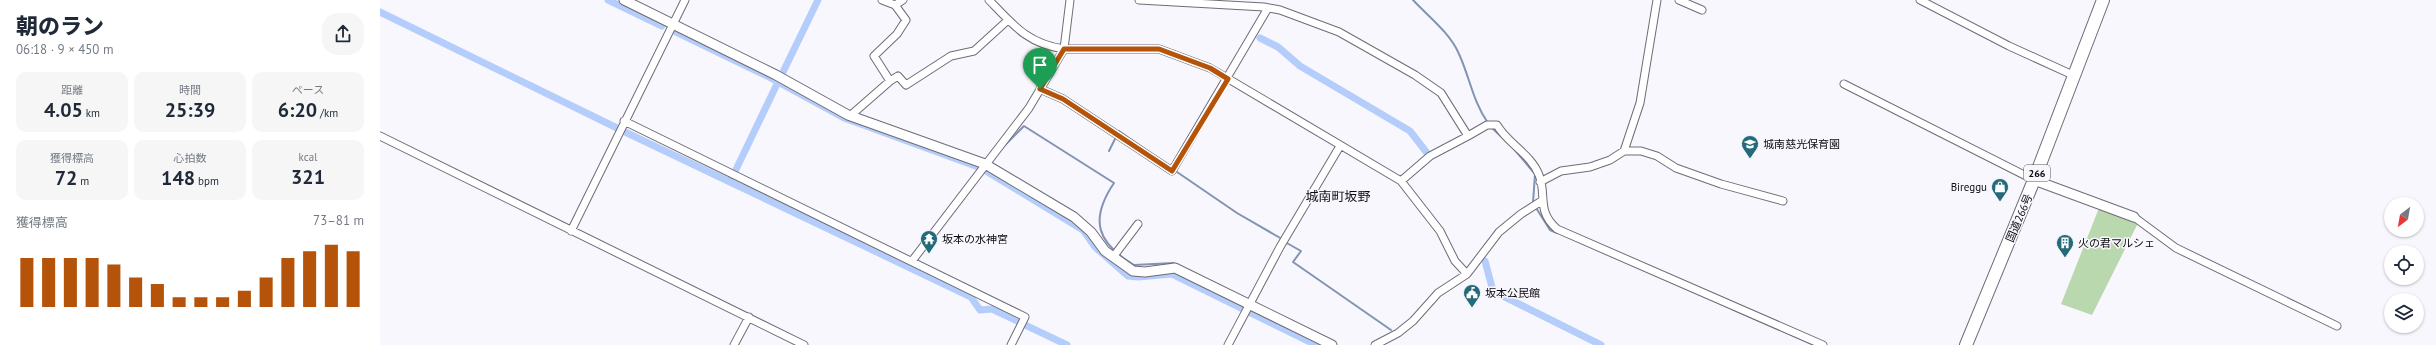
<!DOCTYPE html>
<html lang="ja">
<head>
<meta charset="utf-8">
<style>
	:root { --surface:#fff; --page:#f6f6f7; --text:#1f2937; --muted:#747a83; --accent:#b45309 }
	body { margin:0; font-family:"PT Sans","Noto Sans JP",sans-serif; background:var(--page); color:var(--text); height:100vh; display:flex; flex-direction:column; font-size:15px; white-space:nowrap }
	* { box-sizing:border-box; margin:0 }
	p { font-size:13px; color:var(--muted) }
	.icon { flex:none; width:22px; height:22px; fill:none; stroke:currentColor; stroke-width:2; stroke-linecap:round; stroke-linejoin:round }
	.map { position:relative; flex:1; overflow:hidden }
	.drawer { display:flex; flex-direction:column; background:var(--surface); width:380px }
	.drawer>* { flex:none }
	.needle { width:26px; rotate:211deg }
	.fabs { position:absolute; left:2004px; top:197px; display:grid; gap:8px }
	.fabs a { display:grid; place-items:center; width:40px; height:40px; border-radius:50%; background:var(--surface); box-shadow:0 1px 3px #0004; font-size:20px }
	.pin { position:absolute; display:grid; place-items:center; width:34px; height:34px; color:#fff; margin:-41px -17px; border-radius:50% 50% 50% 0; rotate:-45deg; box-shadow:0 0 4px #0007 }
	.pin .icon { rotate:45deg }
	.round { display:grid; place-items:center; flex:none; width:42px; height:42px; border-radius:16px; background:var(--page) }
	.summary { display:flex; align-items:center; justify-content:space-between; height:68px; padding:0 16px }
	h1 { font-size:22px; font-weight:800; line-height:30px }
	.figures { display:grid; grid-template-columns:repeat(3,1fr); gap:6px; height:68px; padding:4px 16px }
	.figures div { display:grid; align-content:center; border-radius:10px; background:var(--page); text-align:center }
	.figures b { font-size:20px; font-weight:800 }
	.figures small { font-size:11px; font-weight:400 }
	.figures p { font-size:11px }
	.chart { height:112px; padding:8px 16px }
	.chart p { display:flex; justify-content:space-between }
	.chart svg { width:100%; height:72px; margin-top:4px; stroke:var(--accent); stroke-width:6 }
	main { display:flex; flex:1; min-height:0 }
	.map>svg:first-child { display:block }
</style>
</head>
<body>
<main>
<section class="drawer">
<div class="summary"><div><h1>朝のラン</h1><p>06:18 · 9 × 450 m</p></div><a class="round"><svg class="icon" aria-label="share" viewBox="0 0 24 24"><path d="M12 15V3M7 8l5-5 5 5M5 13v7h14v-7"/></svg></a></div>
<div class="figures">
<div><p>距離</p><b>4.05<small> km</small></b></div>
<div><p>時間</p><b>25:39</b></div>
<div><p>ペース</p><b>6:20<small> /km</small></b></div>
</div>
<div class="figures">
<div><p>獲得標高</p><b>72<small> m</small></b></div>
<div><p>心拍数</p><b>148<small> bpm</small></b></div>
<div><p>kcal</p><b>321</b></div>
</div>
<div class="chart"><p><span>獲得標高</span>73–81 m</p>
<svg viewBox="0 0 160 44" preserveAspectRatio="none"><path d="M5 44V14M15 44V14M25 44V14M35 44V14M45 44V18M55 44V26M65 44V30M75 44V38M85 44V38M95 44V38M105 44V34M115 44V26M125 44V14M135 44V10M145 44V6M155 44V10"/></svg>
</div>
</section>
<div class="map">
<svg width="2056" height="345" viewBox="0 0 2056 345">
	<rect width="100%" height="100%" fill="#f9f7fe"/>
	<path fill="#b9d8ae" d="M1719,208l39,15 -46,92 -31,-11z"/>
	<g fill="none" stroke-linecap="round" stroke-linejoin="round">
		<path stroke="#8293b4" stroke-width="2" d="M1033,0c16,17 37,33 46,54 11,24 14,48 29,69
			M1111,127l17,16
			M738,133l1,-2 30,21
			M624,146l20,-20 90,57c-25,37 -17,60 20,82l40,-2
			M1134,149l21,25 -2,29 17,27 7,3
			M729,151l7,-14
			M797,172l60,41 45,26
			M905,242l16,9 -8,11 98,68
			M1352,309l82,36"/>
		<path stroke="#b5cdfa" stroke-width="7" d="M228,0l54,26
			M0,12l237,116
			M296,32l91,44 77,42 137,50 102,62 12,17 33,29 10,1 34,-3 144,71
			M880,38l18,9 22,19 110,65 17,22
			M403,72l35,-72
			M243,131l107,51 48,-100
			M350,182l241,115 9,13 12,-1 75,36
			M1105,261l8,30 108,54"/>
		<defs>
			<path id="street" d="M502,0l13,5 11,15 -9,14 -23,22 16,25 8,-5 8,9 45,-29 23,-5 34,-31
				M609,0c24,25 39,44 75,49h95l51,19 191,113 39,50 15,30 12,13
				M759,0l125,7 16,3 59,22 76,43 26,18 27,43 19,-11h10c10,18 34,29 42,50 8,19 -3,36 18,54l266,116
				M1299,0l23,10
				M1540,0l89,46 66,30
				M515,5l8,-5
				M1464,84l190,96
				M660,89l23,10 109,72 96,-163
				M470,116l40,-35
				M244,121l401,196 -14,28
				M0,136l424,209
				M1244,151l16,-48 17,-103
				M1021,181l29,-25 38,-20
				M1160,182l21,-11 29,-4 20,-7 14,-9h17l16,5 19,12 45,16 62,17
				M1754,217l42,31 161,78
				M191,231l114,-231
				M733,257l25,-33
				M532,261l117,-153 35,-59 6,-49
				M354,345l15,-28
				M848,345l52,-98 60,-101
				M995,345l23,-12 15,-12 25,-28 29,-19 32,-42 22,-18 22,-14"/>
			<path id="secondary" d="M244,0l152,75 72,40 137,49 89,53 17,15 14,19 28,20 12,1 30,-4 157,77
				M1654,180l100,37"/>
			<path id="highway" d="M1586,345l68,-165 69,-180"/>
		</defs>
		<use href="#street" stroke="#6e6c76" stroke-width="9"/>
		<use href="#secondary" stroke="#6e6c76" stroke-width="11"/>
		<use href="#highway" stroke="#6e6c76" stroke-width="14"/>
		<use href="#street" stroke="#fff" stroke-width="7"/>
		<use href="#secondary" stroke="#fff" stroke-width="9"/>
		<use href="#highway" stroke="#fff" stroke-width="12"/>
	</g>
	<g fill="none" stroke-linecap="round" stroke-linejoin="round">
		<defs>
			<path id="route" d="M684,49h95l51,19 18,11 -56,92 -109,-72 -23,-10z"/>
		</defs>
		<use href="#route" stroke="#fff" stroke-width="8"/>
		<use href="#route" stroke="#b45309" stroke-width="5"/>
	</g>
	<defs>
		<symbol id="school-pin" viewBox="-11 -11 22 30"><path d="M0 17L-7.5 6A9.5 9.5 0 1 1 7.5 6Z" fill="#246b79" stroke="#f9f7fe"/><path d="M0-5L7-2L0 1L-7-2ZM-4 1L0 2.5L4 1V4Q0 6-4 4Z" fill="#fff"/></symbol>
		<symbol id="shop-pin" viewBox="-11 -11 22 30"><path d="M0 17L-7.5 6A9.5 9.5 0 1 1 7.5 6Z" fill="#246b79" stroke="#f9f7fe"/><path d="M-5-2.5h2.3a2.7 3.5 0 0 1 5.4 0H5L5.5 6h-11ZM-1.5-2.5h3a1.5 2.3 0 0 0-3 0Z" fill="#fff"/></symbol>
		<symbol id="temple-pin" viewBox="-11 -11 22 30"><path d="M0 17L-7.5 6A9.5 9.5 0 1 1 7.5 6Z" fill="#246b79" stroke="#f9f7fe"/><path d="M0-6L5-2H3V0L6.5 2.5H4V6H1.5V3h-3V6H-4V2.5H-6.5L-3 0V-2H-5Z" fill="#fff"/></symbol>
		<symbol id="building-pin" viewBox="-11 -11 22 30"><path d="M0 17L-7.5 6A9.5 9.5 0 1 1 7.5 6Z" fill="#246b79" stroke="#f9f7fe"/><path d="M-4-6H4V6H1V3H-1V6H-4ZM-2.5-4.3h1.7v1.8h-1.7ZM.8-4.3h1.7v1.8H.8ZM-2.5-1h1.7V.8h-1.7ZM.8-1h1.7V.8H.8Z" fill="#fff"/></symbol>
		<symbol id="civic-pin" viewBox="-11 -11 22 30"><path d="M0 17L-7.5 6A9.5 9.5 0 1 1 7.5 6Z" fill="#246b79" stroke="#f9f7fe"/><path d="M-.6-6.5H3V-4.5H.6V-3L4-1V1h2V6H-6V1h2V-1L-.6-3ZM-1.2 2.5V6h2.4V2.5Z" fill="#fff"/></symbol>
	</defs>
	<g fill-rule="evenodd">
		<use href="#school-pin" x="1360" y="134" width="20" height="27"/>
		<use href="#shop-pin" x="1610" y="177" width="20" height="27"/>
		<use href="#temple-pin" x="539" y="229" width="20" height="27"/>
		<use href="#building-pin" x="1675" y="233" width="20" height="27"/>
		<use href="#civic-pin" x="1082" y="283" width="20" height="27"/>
	</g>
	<g text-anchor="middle" stroke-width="3" stroke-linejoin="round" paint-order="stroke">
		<rect fill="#f9f7fe" stroke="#535257" stroke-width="1" x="1644" y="165" width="26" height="16" rx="3"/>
		<g font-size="10" font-weight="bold" fill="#0c0b0f">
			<text x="1657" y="177">266</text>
		</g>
		<g font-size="11" fill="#0c0b0f" stroke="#f9f7fe" text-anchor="start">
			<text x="1383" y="148">城南慈光保育園</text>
			<text x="1607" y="191" text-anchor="end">Bireggu</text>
			<text x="562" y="243">坂本の水神宮</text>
			<text x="1698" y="247">火の君マルシェ</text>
			<text x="1105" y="297">坂本公民館</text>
		</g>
		<g font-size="11" fill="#0c0b0f" stroke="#f9f7fe">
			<text transform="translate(1639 218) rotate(-67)" y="4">国道266号</text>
		</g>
		<g font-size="13" fill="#0c0b0f" stroke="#f9f7fe">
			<text x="958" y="201">城南町坂野</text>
		</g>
	</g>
</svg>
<div class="fabs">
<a><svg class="needle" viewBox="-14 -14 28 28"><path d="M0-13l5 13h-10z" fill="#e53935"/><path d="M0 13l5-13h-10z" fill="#747a83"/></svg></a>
<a><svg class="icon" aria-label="locate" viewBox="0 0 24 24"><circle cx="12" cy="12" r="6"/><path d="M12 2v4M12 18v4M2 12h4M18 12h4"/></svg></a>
<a><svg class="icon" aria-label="layers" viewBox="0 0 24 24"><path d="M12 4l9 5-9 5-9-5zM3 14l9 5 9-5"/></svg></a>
</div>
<div class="pin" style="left:660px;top:89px;background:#1e9e55"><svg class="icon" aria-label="arrive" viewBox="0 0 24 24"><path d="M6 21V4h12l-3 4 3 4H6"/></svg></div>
</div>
</main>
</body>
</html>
